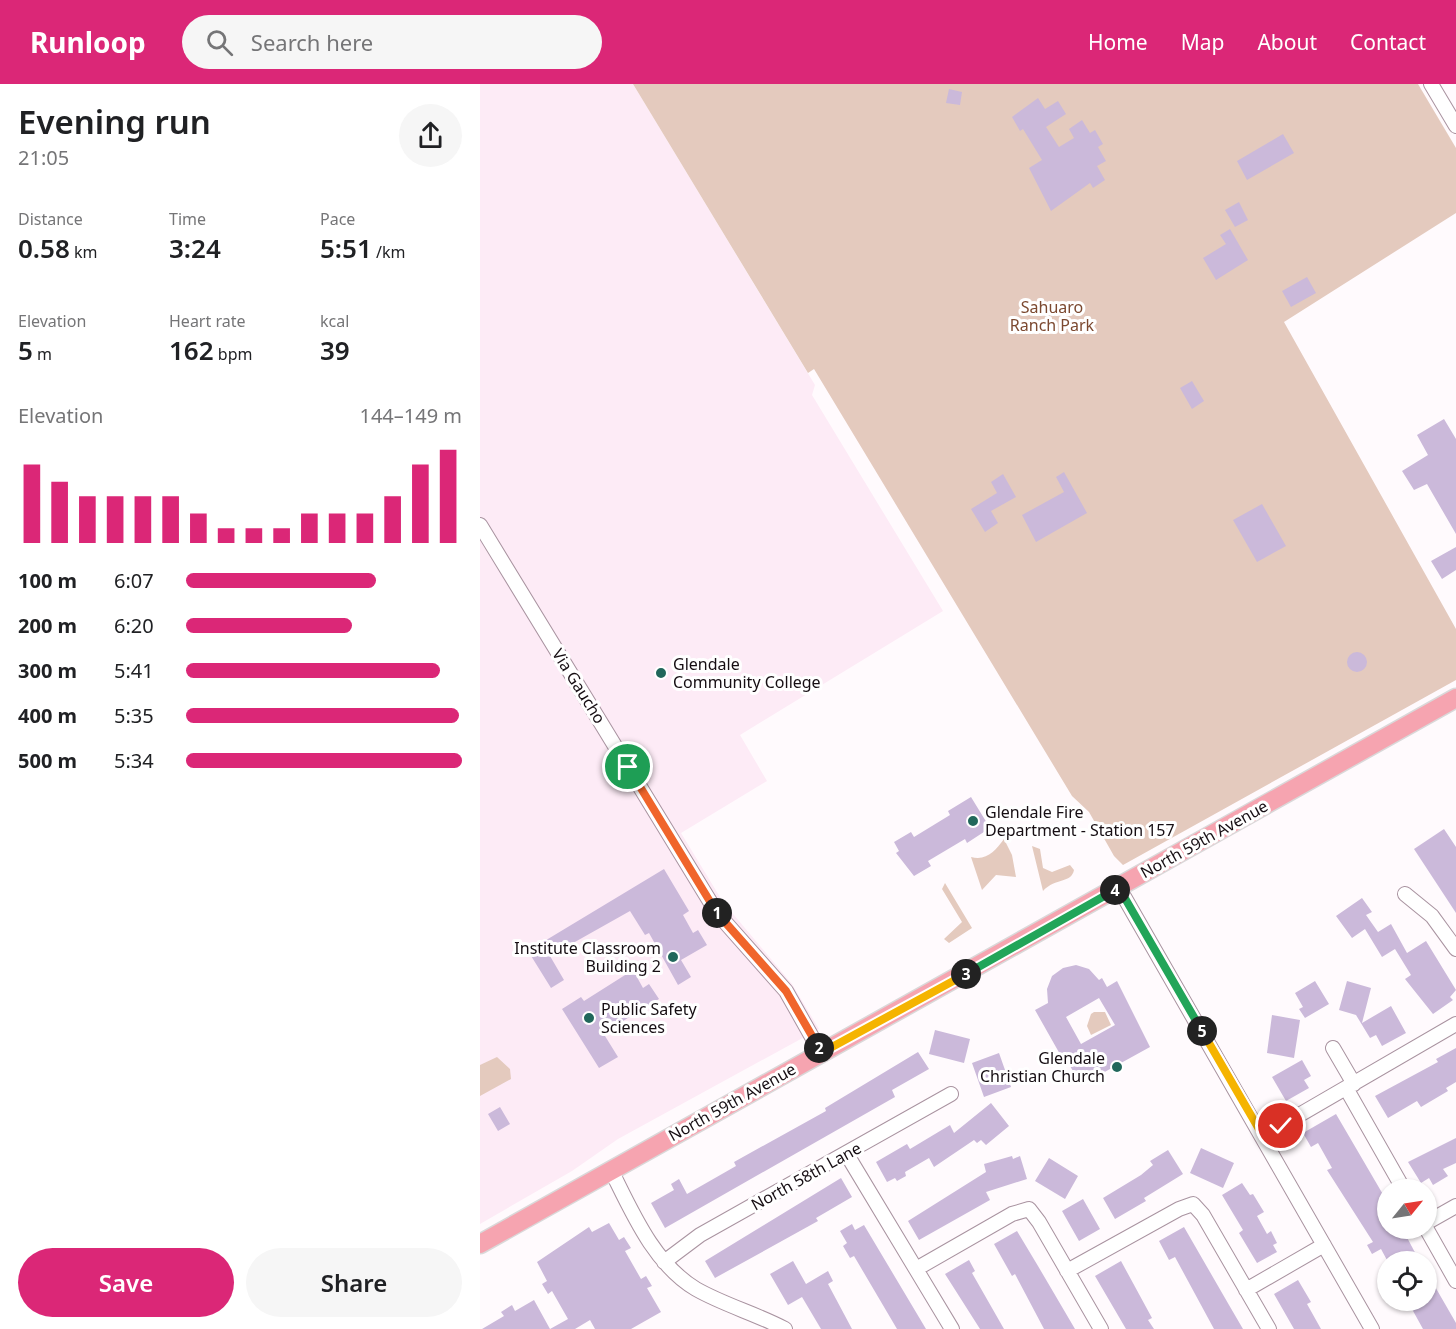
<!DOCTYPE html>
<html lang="en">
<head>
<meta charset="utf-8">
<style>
	:root { --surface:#fff; --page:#f6f6f6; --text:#202124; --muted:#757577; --accent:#db2777 }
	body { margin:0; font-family:"Noto Sans",sans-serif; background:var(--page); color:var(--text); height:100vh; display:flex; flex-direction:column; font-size:22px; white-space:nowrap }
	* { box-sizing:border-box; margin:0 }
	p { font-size:20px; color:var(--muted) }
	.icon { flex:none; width:33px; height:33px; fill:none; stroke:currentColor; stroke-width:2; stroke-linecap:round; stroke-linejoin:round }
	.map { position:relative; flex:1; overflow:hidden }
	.drawer { display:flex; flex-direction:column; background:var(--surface); width:480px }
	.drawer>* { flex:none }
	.needle { width:39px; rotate:60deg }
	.controls { position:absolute; left:897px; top:1095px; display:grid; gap:12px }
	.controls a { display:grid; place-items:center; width:60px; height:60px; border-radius:50%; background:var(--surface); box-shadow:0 2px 4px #0004; font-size:30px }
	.pin { position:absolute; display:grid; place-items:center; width:51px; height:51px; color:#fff; margin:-26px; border:3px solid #fff; border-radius:50%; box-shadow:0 2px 6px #0007 }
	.km { position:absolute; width:30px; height:30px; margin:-15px; border-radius:50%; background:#222; color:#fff; font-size:16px; line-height:30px; text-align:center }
	.round { display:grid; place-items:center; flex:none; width:63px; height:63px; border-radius:32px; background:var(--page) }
	.overview { display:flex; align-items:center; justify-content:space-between; height:102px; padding:0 18px }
	h1 { font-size:33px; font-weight:600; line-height:45px }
	.stats { display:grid; grid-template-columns:repeat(3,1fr); gap:9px; height:102px; padding:6px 18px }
	.stats div { display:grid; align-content:center }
	.stats b { font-size:26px; font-weight:600 }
	.stats small { font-size:16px; font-weight:400 }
	.stats p { font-size:16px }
	.chart { height:168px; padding:12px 18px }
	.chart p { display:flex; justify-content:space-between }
	.chart svg { width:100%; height:108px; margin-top:6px; stroke:var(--accent); stroke-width:6 }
	.button { display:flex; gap:12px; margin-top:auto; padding:12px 18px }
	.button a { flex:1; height:69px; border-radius:36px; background:var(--accent); color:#fff; font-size:24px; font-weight:600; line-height:69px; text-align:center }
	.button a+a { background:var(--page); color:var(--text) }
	ul { padding:0 18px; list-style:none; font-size:20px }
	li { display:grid; grid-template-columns:96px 72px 1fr; align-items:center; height:45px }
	li i { height:15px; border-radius:8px; background:var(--accent) }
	header { display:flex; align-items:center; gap:36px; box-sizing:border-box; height:84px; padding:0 30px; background:var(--accent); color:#fff }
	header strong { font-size:28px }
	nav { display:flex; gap:33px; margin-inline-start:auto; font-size:21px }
	.search { width:420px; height:54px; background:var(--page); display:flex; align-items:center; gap:15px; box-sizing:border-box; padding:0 21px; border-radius:33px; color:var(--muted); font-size:22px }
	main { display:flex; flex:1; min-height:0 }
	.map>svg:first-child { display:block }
</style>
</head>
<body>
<header>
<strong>Runloop</strong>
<div class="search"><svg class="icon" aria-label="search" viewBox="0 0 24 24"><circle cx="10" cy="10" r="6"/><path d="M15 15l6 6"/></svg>Search here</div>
<nav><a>Home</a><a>Map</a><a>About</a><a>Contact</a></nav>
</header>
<main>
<section class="drawer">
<div class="overview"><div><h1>Evening run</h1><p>21:05</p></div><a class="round"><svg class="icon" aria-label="share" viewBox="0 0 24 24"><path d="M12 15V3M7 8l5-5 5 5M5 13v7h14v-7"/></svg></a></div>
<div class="stats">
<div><p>Distance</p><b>0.58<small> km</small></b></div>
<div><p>Time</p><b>3:24</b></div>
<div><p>Pace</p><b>5:51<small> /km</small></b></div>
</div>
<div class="stats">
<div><p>Elevation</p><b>5<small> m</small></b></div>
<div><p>Heart rate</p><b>162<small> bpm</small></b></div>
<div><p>kcal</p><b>39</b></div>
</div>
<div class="chart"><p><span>Elevation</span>144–149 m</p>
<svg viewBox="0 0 160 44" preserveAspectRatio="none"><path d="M5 44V12M15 44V19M25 44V25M35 44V25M45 44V25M55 44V25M65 44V32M75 44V38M85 44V38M95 44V38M105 44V32M115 44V32M125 44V32M135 44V25M145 44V12M155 44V6"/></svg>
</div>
<ul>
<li><b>100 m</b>6:07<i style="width:69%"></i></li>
<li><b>200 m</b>6:20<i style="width:60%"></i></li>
<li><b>300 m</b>5:41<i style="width:92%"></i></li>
<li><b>400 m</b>5:35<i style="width:99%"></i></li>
<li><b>500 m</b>5:34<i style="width:100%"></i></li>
</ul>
<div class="button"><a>Save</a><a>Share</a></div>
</section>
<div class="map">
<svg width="976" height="1245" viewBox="0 0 976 1245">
	<rect width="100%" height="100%" fill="#fffafd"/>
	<path fill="#fdebf6" d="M0,0h153l182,301 -3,10 131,216 -203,124 27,46 -86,52 42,69 69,82 27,45 -201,110 -46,32 -92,53z"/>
	<path fill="#e4cabe" d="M153,0h785l38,64v65l-172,109 172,307v51l-333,185 -9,-9 -25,-44 -17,-16 -258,-427 -6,4z
		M524,755l8,16 4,22 -20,-2 -14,15 -11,-33c16,4 24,-6 33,-18z
		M552,762l8,3 3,19 9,4 18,-7 4,5c-3,14 -18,7 -31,21z
		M465,799l27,45 -23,15 -5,-4 18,-17 -20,-33z
		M614,928h11l6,13 -20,10 -4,-9 4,-12z
		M17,973l13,12 1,10 -31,17v-31z"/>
	<path fill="#cbb9da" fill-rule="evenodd" d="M469,5l13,3 -2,13 -14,-2z
		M558,14l7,11 13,-8 8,13 -20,13 13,20 15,-9 -5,-9 13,-9 8,13 5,-3 8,14 -5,3 8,14 -9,5 8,14 -12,8 -3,-5 -39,28 -22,-43 13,-8 -19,-31 -3,2 -8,-14z
		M803,50l11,19 -47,27 -10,-19z
		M759,118l9,18 -13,7 -10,-17z
		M750,145l18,31 -32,20 -13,-22 23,-14 -6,-9z
		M827,193l9,16 -25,14 -9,-16z
		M712,297l12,20 -12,8 -12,-21z
		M964,335l12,20v95l-29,-50 -13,6 -12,-19 26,-16 -11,-20z
		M584,388l23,41 -51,29 -14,-27 42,-23 -8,-15z
		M523,390l13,23 -25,14 7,12 -13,9 -14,-23 26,-16 -6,-11z
		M782,420l24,42 -29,16 -24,-42z
		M976,463v23l-14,9 -11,-18z
		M867 578a10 10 0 1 1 20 0a10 10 0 1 1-20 0Z
		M491,713l19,31 -23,15 -2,-4 -37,22 3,5 -17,10 -18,-23 3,-2 -5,-9 17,-10 3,5 36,-22 -2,-4z
		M964,745l12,18v66l-42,-64z
		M184,785l25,42 -6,4 10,18 5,-3 9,15 -26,15 10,17 -13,8 -29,-52 -4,2 -15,-24 -80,45 14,24 -13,8 -23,-37z
		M882,814l10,14 -6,3 12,17 13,-8 16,29 19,-12 30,49 -6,7 3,3 -20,14 -28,-35 6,-4 -16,-26 -13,8 -17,-28 -13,9 -16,-22z
		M596,881l13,4 10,11 3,-2 5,9 10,-6 33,66 -69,38 -15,-26 -5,-3 -26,-46 13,-7 -1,-14 5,-13 11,-8zM619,914l16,27 -34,19 -15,-27z
		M153,886l10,18 6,-4 10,15 -49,30 1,2 -6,5 13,21 -19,11 -37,-59 19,-12 3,4z
		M835,897l14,23 -24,14 -6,-9 4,-2 -8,-14z
		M867,897l24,7 -9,35 29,-17 15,27 -24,13 -6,-11 -6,3 -14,-23 -17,-5z
		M792,931l28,5 -6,38 -27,-5z
		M455,946l35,9 -6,24 -35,-9z
		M976,964v34l-10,6 2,3 -27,16 -4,-6 -29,17 -13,-22 63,-34 -2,-3z
		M438,968l11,17 -37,21 3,7 -230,131 -14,-25 23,-13 -3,-6 8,-5 8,15 49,-28 -2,-4 92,-51 -1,-3z
		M519,969l12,34 -27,10 -12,-34z
		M822,976l9,16 -7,4 5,8 -23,13 -14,-24z
		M511,1019l18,23 -23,19 -5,-5 -4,3 -3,-3 -40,27 -5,-9 -24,14 1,4 -9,5 -2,-3 -8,4 -11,-20 31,-18 3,5 40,-24 4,8z
		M20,1023l10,17 -12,7 -10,-17z
		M856,1030l52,89v25h14l18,34h-32l-7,-13 -9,5 -5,-9 6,-3 -46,-72 5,-2 -14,-25 -7,4 -8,-14z
		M976,1054v25l-13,6 5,7 -15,9 -4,-7 -8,5 -13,-21z
		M721,1064l33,15 -11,25 -33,-15z
		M688,1066l15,24 -39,24 2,3 -31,18 -12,-21 38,-23 12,-10 -3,-4z
		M532,1072l1,3 7,-3 7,23 -41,13 4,8 -71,40 -11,-19 78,-49 -2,-8z
		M569,1074l29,18 -13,23 -30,-18z
		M361,1094l11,19 -36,21 2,3 -103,57 -10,-17z
		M762,1099l8,12 3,-1 11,18 -7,4 10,18 4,-3 6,12 -4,2 4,7 -20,11 -18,-30 4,-3 -21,-35z
		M603,1115l17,30 -21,12 -17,-30z
		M129,1139l10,17 5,-3 7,11 -6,3 16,28 5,-3 6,10 -5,2 14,24 -30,17h-36l-5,-9 -15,9h-93l22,-13 -3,-4 11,-7 3,6 19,-11 16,29 18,-10 -16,-28 -4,3 -6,-10 5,-3 -10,-19 52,-35 3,5z
		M372,1140l3,6 9,-5 62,104h-29l-43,-73 -4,2 -7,-12 4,-3 -7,-12z
		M704,1143l45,78 14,24h-29l-39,-72 -6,3 -10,-19z
		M537,1147l21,35 37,63h-31l-29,-55 -3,2 -18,-32z
		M489,1176l6,11 -3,2 32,56h-24l-35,-55z
		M313,1177l13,23 22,-13 5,10 -5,3 24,45h-31l-19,-32 -14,8 -18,-31z
		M641,1177l31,57 -4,2 6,9h-28l-31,-53z
		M946,1187l30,52v6h-33l-16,-29h19z
		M818,1196l13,22 -4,2 14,25h-27l-20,-35z"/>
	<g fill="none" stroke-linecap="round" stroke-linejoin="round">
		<defs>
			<path id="minor" d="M951,0l25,42
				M0,441l237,388 69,78 35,62
				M639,804l253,441
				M925,810l27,22 24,33
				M853,964l21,36
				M866,1004l58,102
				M783,1052l193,-112
				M366,1069l106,176
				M131,1086c21,42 43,94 85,119 28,16 61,25 89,40
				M946,1139l30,-17
				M946,1144l30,53
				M184,1178l36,-27 251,-141
				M436,1185l96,-55 17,-5 10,13 62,107
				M587,1187l112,-62 14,-5 10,11 66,114
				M766,1206l78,-45"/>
			<path id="major" d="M0,1160l976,-546"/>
		</defs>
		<use href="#minor" stroke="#a993a0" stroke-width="16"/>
		<use href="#major" stroke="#dad8d9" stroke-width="21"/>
		<use href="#minor" stroke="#fff" stroke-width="14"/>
		<use href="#major" stroke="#f6a4b0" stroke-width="18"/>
	</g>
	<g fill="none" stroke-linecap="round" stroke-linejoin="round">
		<defs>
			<path id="split-1" d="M148,683l89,146"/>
			<path id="split-2" d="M237,829l69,78 33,57"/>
			<path id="split-3" d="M339,964l2,5 145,-79"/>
			<path id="split-4" d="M486,890l149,-84"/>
			<path id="split-5" d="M635,806l4,-2 83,143"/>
			<path id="split-6" d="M722,947l61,105 18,-10"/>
		</defs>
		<use href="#split-1" stroke="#fff" stroke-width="12"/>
		<use href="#split-2" stroke="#fff" stroke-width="12"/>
		<use href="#split-3" stroke="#fff" stroke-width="12"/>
		<use href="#split-4" stroke="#fff" stroke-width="12"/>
		<use href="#split-5" stroke="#fff" stroke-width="12"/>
		<use href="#split-6" stroke="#fff" stroke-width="12"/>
		<use href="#split-1" stroke="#f0652b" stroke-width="8"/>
		<use href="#split-2" stroke="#f0652b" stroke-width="8"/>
		<use href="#split-3" stroke="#f5b400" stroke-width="8"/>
		<use href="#split-4" stroke="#22a559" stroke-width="8"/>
		<use href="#split-5" stroke="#22a559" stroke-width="8"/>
		<use href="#split-6" stroke="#f5b400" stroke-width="8"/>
	</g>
	<g fill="#21675b" stroke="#fff" stroke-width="2">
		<circle cx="181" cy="589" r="6"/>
		<circle cx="493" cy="737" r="6"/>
		<circle cx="193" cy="873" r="6"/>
		<circle cx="109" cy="934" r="6"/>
		<circle cx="637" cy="983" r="6"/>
	</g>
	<g text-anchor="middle" stroke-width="6" stroke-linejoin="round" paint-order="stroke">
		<g font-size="16" fill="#7c4930" stroke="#fff">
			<text x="572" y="229">Sahuaro<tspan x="572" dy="18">Ranch Park</tspan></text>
		</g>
		<g font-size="16" fill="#160e13" stroke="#fff" text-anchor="start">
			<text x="193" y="586">Glendale<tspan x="193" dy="18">Community College</tspan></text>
			<text x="505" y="734">Glendale Fire<tspan x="505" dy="18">Department - Station 157</tspan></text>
			<text x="181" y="870" text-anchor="end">Institute Classroom<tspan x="181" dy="18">Building 2</tspan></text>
			<text x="121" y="931">Public Safety<tspan x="121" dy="18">Sciences</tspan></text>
			<text x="625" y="980" text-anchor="end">Glendale<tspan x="625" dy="18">Christian Church</tspan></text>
		</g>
		<g font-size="16" fill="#160e13" stroke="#fff">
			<text transform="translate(99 602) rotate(58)" y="6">Via Gaucho</text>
			<text transform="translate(724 755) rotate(-29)" y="6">North 59th Avenue</text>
			<text transform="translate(252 1018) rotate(-29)" y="6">North 59th Avenue</text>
			<text transform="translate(326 1092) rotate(-29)" y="6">North 58th Lane</text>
		</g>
	</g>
</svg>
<div class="controls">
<a><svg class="needle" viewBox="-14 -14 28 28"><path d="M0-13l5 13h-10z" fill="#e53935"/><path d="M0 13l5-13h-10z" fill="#757577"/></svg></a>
<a><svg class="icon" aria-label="locate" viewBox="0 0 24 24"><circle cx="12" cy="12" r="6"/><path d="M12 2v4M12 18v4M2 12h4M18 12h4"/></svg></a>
</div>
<div class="pin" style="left:148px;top:683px;background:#1e9e55"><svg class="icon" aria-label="arrive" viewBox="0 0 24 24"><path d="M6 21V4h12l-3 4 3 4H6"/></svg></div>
<div class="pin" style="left:801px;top:1042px;background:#d93025"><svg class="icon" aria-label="check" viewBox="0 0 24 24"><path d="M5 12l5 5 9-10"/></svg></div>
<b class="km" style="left:237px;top:829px">1</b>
<b class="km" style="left:339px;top:964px">2</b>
<b class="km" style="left:486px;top:890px">3</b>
<b class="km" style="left:635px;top:806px">4</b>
<b class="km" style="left:722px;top:947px">5</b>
</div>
</main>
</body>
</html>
